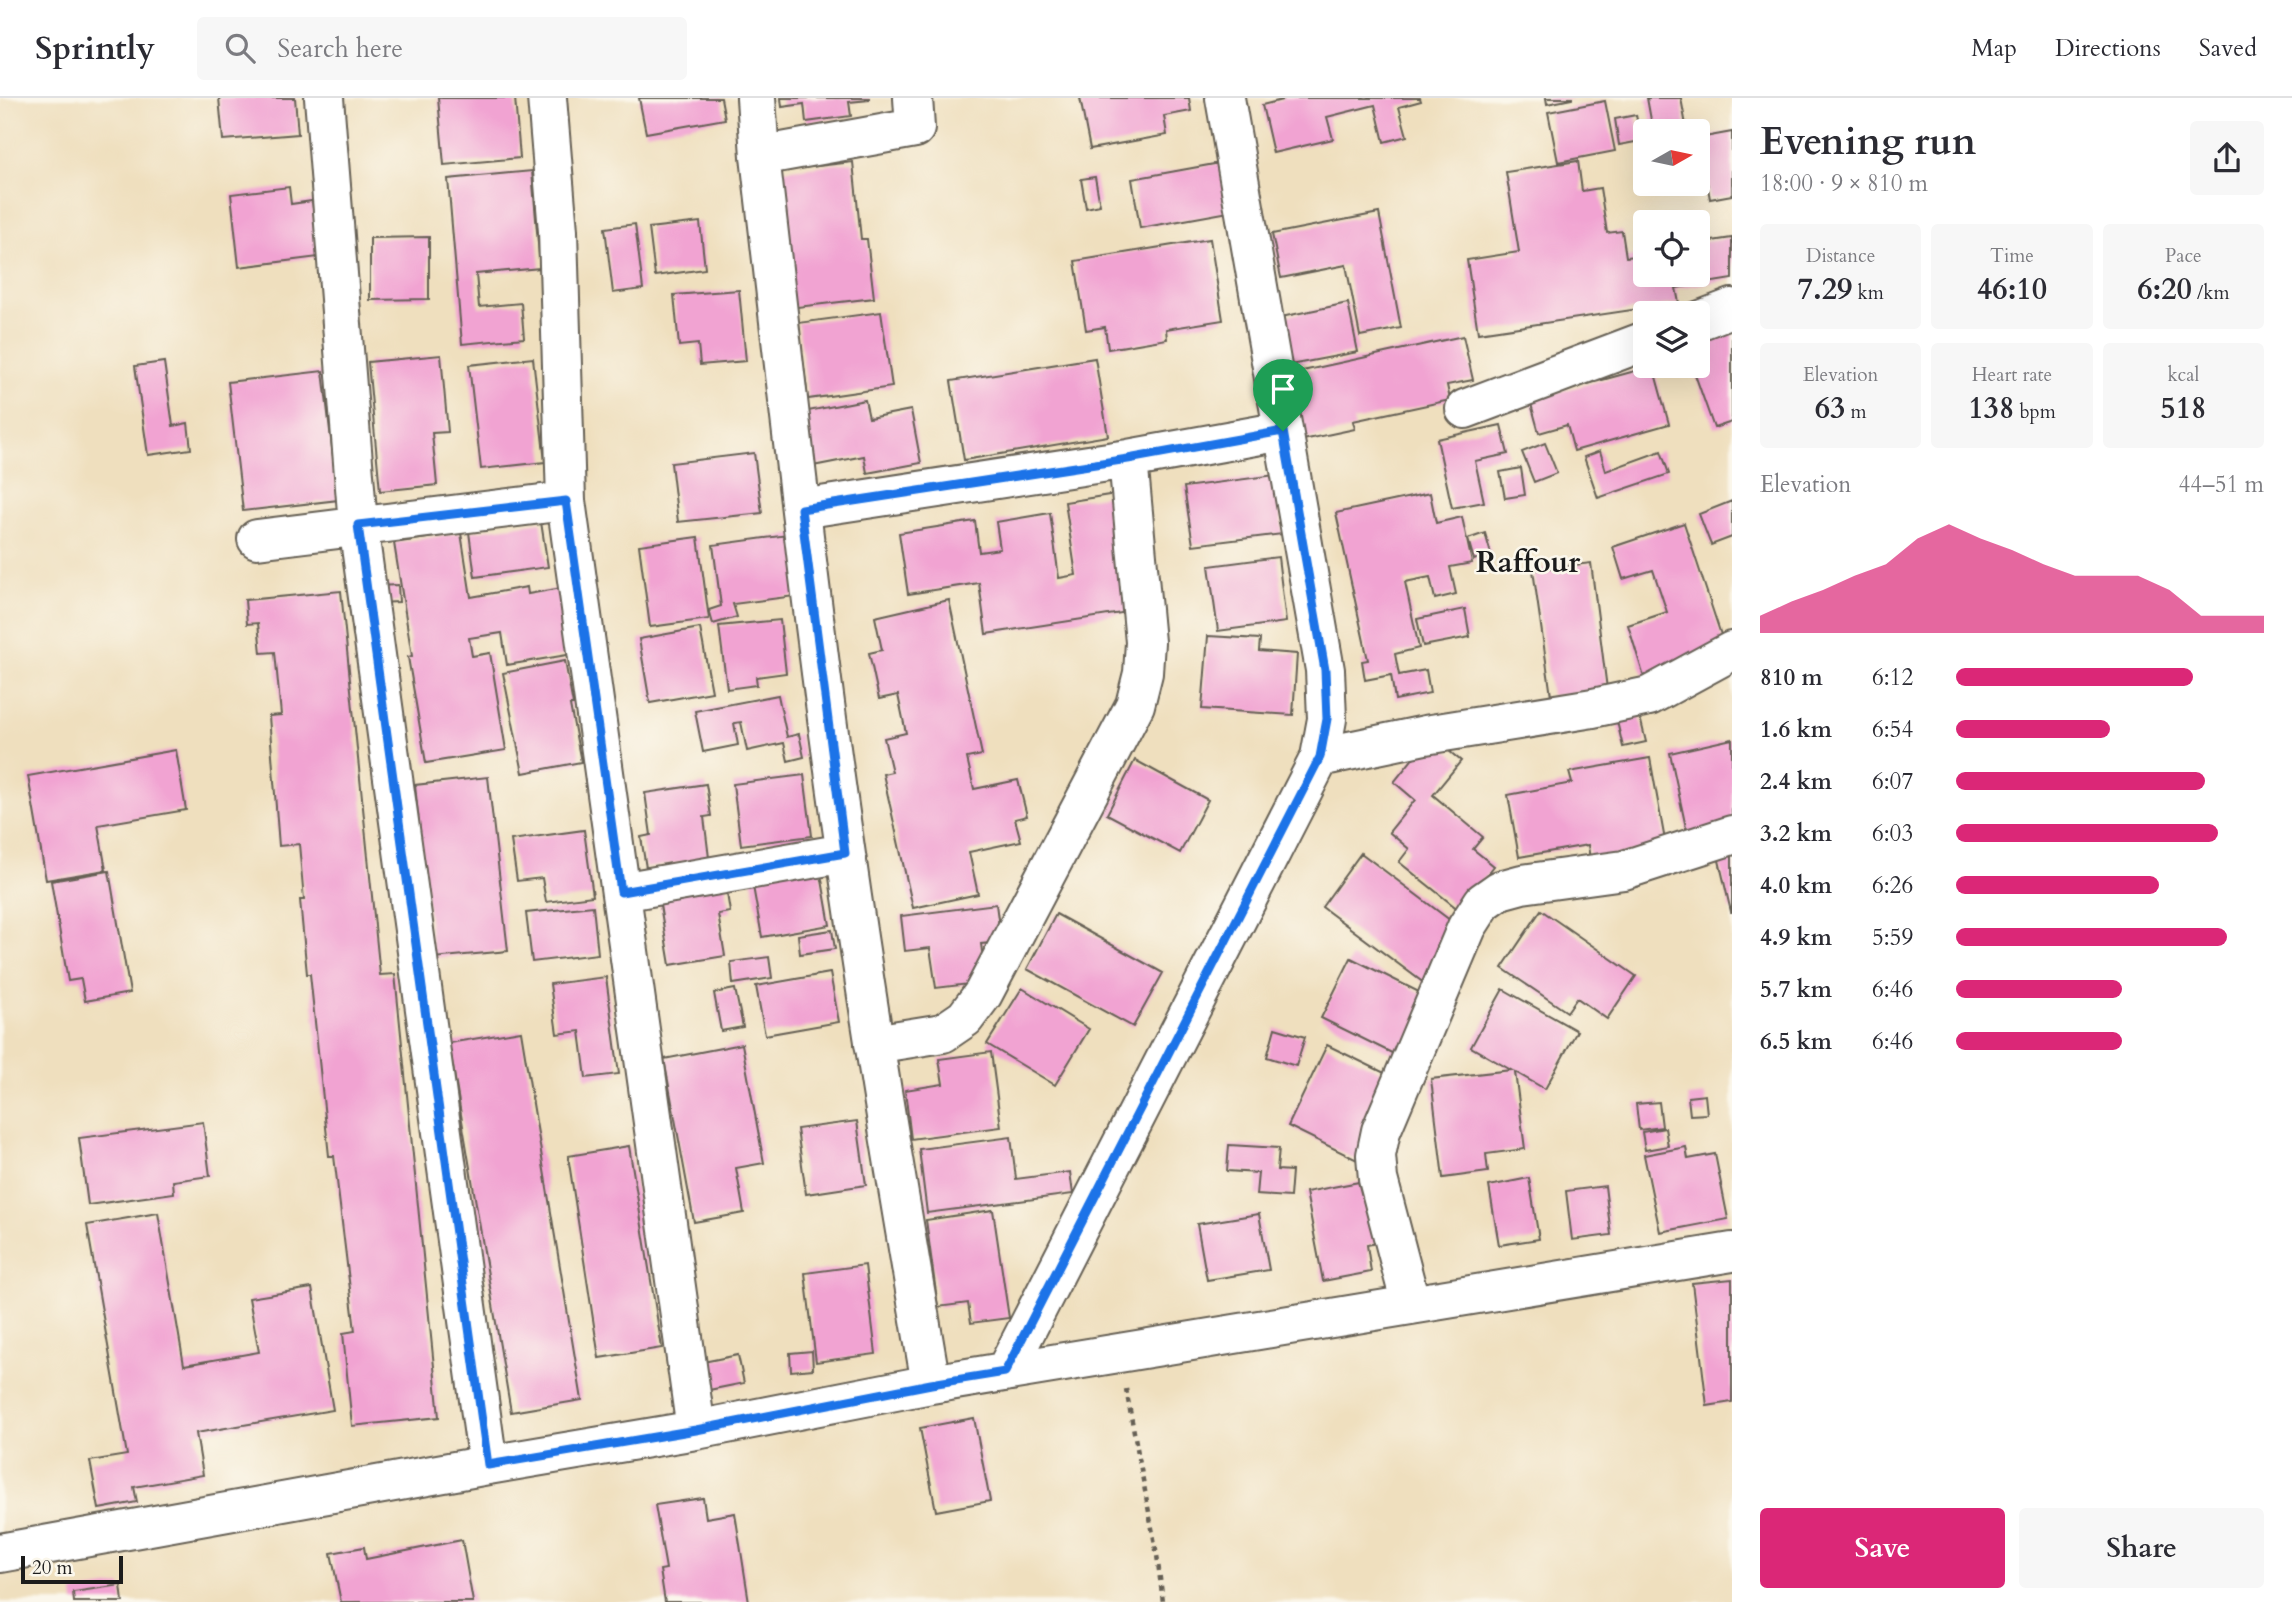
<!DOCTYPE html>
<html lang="en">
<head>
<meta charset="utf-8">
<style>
	:root { --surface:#fff; --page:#f7f7f7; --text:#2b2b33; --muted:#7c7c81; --line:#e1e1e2; --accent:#db2777 }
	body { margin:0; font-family:Cardo,serif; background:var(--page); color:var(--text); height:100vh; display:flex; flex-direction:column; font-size:26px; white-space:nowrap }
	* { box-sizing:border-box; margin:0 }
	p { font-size:23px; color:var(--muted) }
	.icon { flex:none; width:38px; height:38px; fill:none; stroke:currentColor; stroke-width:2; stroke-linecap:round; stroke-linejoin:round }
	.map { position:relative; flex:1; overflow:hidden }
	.panel { display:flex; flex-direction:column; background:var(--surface); width:560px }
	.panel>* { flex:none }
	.needle { width:46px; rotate:81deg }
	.tools { position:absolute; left:1633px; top:21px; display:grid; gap:14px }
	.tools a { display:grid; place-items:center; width:77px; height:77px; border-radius:7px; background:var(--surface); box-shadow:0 7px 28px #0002; font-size:35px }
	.scale { position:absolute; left:21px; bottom:18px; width:102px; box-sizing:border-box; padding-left:7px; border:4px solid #1c1c1c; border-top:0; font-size:19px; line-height:24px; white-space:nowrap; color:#1c1c1c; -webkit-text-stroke:5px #fbf7ec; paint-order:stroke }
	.pin { position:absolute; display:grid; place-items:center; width:60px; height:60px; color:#fff; margin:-72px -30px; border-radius:50% 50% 50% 0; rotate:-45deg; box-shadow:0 0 7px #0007 }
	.pin .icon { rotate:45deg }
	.round { display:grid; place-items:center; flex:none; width:74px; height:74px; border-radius:7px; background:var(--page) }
	.summary { display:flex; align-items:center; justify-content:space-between; height:119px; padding:0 28px }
	h1 { font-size:38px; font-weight:700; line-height:52px }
	.metrics { display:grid; grid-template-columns:repeat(3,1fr); gap:10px; height:119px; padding:7px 28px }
	.metrics div { display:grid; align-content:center; border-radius:7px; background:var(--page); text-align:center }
	.metrics b { font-size:30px; font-weight:700 }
	.metrics small { font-size:19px; font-weight:400 }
	.metrics p { font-size:19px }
	.chart { height:196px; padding:14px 28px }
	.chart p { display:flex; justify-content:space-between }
	.chart svg { width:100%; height:126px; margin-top:7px; fill:var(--accent); opacity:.7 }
	.action { display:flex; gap:14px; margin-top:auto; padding:14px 28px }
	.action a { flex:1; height:80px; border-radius:7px; background:var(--accent); color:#fff; font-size:28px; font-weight:700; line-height:80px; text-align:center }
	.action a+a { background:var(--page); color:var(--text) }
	ul { padding:0 28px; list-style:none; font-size:23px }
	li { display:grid; grid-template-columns:112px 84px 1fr; align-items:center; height:52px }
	li i { height:18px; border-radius:9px; background:var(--accent) }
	header { display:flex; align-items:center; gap:42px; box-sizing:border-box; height:98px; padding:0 35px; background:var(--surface); border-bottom:2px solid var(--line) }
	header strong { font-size:33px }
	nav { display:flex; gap:38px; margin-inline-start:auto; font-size:24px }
	.search { width:490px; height:63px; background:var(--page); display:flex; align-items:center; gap:18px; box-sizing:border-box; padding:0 24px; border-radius:7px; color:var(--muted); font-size:26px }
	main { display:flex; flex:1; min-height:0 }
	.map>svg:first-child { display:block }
</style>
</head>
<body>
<header>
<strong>Sprintly</strong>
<div class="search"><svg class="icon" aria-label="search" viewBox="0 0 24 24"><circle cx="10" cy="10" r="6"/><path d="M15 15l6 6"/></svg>Search here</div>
<nav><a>Map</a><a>Directions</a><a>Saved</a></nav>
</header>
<main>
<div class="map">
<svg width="1732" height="1504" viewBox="0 0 1732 1504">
	<rect width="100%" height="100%" fill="#fbf7ec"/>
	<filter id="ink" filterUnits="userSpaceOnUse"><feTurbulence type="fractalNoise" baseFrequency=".0143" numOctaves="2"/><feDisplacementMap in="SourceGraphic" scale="14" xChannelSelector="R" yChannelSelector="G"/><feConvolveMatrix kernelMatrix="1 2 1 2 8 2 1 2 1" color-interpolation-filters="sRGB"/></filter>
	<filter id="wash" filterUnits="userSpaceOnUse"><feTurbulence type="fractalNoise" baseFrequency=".00686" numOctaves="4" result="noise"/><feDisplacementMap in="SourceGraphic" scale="28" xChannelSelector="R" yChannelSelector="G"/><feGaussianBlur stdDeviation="1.57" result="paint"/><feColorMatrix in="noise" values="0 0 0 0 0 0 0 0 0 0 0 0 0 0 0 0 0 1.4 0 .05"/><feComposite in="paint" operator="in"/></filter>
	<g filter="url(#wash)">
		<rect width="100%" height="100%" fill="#efdfbe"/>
		<g id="blocks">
			<path fill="#f1a3d2" d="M219,0h76l3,36 -75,6z
				M438,0h77l5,60 -76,7z
				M639,0h82l4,21 -79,14z
				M781,0h88v2l-20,2 2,14 -45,6 -2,-18 -22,3z
				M1080,0h109l2,13 -27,5 3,19 -77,14z
				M1281,0h139l1,3 -22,6 8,29 -23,6 -9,-37 -48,12 6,22 -60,14 -11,-48 20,-5z
				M1546,0h26v1l-25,5z
				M1647,0h34l6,33h-34z
				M1605,3l10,50 -57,11 -10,-50z
				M1636,17l5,26 -22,4 -4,-26z
				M1732,34v63l-22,4 -11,-61z
				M1578,63l4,30 18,-3 7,45 15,-2 4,26 11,-1 2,16 6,-1v4h53v-32l34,-5v41l-56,9 3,15 -201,30 -11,-73 52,-8 -13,-80z
				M853,64l8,77h6l7,59 -85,10 -15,-137z
				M1220,65l9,49 -89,16 -8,-49z
				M532,73l8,97 -64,6 3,33 42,-4 3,35 -62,6 -14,-165z
				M1095,79l5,28 -14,3 -5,-29z
				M289,89l2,17 21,-3 7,56 -80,10 -8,-73z
				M1379,115l22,115 -41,8 -14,-71 -65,13 -9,-44z
				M1693,117l1,7h-42v-1z
				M700,124l5,47 -50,7 -6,-48z
				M635,126l8,65 -30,4 -8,-65z
				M429,139v62l-59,1v-62z
				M1210,141l13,81 -57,9 1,10 -59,10 -3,-22 -19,3 -11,-69z
				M739,192l7,71 -46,4 -2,-21 -19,2 -5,-51z
				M1348,205l10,49 -68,13 -9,-48z
				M881,214l11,75 -84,12 -10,-76z
				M1732,225v99l-18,6 -22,-62h6v-30z
				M1463,238l10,44 -26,5 3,15 -97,21 2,8 -57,12 -14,-66z
				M441,257l7,77 -16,1 5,52 -57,6 -12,-129z
				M533,260l12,104 -64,7 -12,-104z
				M1095,260l13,78 -144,24 -13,-79z
				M164,264l9,64 15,-3 3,26 -43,6 -13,-89z
				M1653,268l16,58 -95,27 -7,-26 -28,8 -9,-33z
				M323,273l15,129 -95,11 -15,-129z
				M865,302l4,18 42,-8 10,53 -54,10 -3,-17 -51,10 -10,-54z
				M1501,327l7,29 -33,7 9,41 -32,6 -15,-69z
				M1545,345l12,30 -23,9 -12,-30z
				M1600,353l6,20 55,-20 8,23 -71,24 -14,-41z
				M754,355l8,60 -84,9 -7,-59z
				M1521,370l4,27 -20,3 -5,-26z
				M1275,377l8,59 -90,11 -9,-58z
				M1122,395l19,117 -155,24 -7,-51 -71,11 -9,-61 76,-12 4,31 21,-3 -4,-27 54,-9 9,65 17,-3 -11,-73z
				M1430,395l6,30 26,-6 10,46 -22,4 6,27 -21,5 -5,-22 -25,5 14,66 -24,6 4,21 27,-5 4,23 -35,7 -4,-25 -26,5 -3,-19 6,-1 -32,-147z
				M1732,403v36l-21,8 -12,-31z
				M541,424l7,45 -73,10 -6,-45z
				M1684,425l42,127 -82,27 -16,-52 39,-13 -14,-42 -30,9 -10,-32z
				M461,435l10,64 56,-10 1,7 34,-6 11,66 -66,11 -5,-32 -33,5 3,18 18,-3 16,97 -80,13 -18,-106 4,-1 -18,-113z
				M1485,435l6,21 -17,6 -6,-21z
				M795,436l8,61 -70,9 4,13 -24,7 -4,-14 12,-4 -8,-61z
				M698,439l11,82 -59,8 -11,-82z
				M1278,459l8,65 -68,9 -9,-65z
				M1591,465l16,126 -56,7 -18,-126z
				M398,487l1,17 -21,1 -1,-17z
				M341,493l39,384 15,-1 44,443 -87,9 -9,-93 12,-2 -21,-175h-5l-19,-182h-3l-7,-74h4l-5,-56 -20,2 -10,-130 12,-1 -6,-63 -14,1 -3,-30 -11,1 -2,-24z
				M949,502l33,155 -15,3 7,31 44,-9 9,36 -12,3 6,22 -52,11 9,42 -65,14 -30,-134 9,-2 -8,-34 22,-5 -8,-38 -19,4 -10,-46 13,-3 -7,-33z
				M1465,511l5,28 -47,9 -6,-27z
				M780,522l6,53 -30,4 1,8 -30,4 -8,-63z
				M700,530l12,64 -62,11 -11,-64z
				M1208,538l52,3 -1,12 38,3 -4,61 -91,-6z
				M565,563l8,44h-3l11,57 -58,11 -20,-100z
				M778,597l9,42 12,-3 5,23 -16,4 -4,-18 -37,8 -6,-29 -7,1 4,22 -35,7 -8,-41z
				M1639,615l7,29 -23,5 -7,-30z
				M1431,638l30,25 -28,34 50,42 -10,12 21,17 -35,44 -60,-48 10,-13 -20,-17 26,-32 -21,-18z
				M1732,641v88l-44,10 -18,-84z
				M176,652l10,60 -88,15 8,45 -60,10 -18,-104z
				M1650,660l16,88 -76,14 -2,-15 -69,12 -11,-62 64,-12 -3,-11z
				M1135,662l73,40 -28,53 -73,-39z
				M804,677l8,61 -71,9 -8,-61z
				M488,679l20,174 -75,7 -18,-173z
				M706,686l5,32 -7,1 5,41 -63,10 -5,-31 10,-2 -6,-42z
				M584,732l9,66 -47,6 -4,-24 -25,3 -6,-41z
				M1361,755l106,80 -39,53 -106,-79z
				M1732,755v59h-1l-13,-56z
				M819,765l11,62 -68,12 -11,-62z
				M109,773l21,122 -45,8 -4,-22 -13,2 -17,-100z
				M725,783l5,31 -12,2 7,42 -55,9 -12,-72z
				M996,806l5,38 -20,2 5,38 -50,6 -6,-40 -25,3 -4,-35z
				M593,808l5,48 -66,8 -6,-49z
				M1541,812l95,66 -29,43 -30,-21 -10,14 -65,-44z
				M1056,816l107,59 -30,54 -106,-58z
				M832,832l3,19 -35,5 -2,-19z
				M769,859l3,21 -39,6 -2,-22z
				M1351,860l82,41 -21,64 -91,-45z
				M830,875l9,49 -74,13 -9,-49z
				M606,879l13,97 -33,4 -6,-47 -23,3 -7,-50z
				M1022,890l67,41 -34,56 -68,-41z
				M735,891l8,38 -22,4 -7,-38z
				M1503,891l74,42 -32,58 -30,-17 10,77 -39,5 2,18 -45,6 -12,-99 80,-9 -40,-23z
				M1275,930l30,9 -9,29 -29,-9z
				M521,933l61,369 -71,12 -62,-369z
				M742,946l22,119 -28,5 8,45 -50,9 -30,-163z
				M1327,947l76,37 -40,81 -75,-37z
				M991,954l10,75 -90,12 -6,-49 38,-6 -4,-25z
				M1705,997l2,19 -17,1 -2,-18z
				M1659,1004l3,25 -23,3 -3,-26z
				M857,1023l9,64 -60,9 -9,-65z
				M203,1024l7,54 -37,5 1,12 -86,12 -9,-67z
				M1665,1030l3,18 -23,4 -3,-18z
				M1011,1039l5,42 54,-7 3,22 -146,19 -8,-64z
				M1229,1047l50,3 -2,22 15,1 -2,26 -34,-2 2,-22 -31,-2z
				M629,1048l33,202 -63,10 -31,-202z
				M1686,1049l2,12 27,-5 13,65 -68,13 -16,-77z
				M1529,1080l10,61 -40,6 -10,-59z
				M1375,1081l12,62 -20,4 4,27 -48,9 -17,-89z
				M1605,1088l6,49 -39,5 -6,-49z
				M993,1112l16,108 -38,5 -3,-20 -30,4 -12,-87z
				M158,1115l26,152 75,-13 -10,-54 63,-10 21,122 -137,23 7,42 -69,12 3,15 -38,7 -9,-48 37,-6 -40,-230z
				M1259,1116l10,56 -62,10 -10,-56z
				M865,1167l11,89 -60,8 -11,-89z
				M1732,1181v123l-25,4 -15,-123z
				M812,1253l1,18 -22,2 -1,-18z
				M738,1257l6,28 -35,7 -6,-28z
				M974,1320l16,83 -54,10 -16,-83z
				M703,1400l3,20 29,-5 14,89h-84l-5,-32 6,-1 -11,-64z
				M462,1442l11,62h-132l-10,-49 33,-6 2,12z
				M121,1487l2,17h-49l-1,-10z"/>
		</g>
	</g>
	<g filter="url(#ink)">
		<use href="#blocks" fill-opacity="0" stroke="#666055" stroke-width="2"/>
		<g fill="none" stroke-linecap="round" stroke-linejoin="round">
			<defs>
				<path id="minor" d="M324,0l34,427 130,940
					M547,0l11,133 8,270 130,929
					M756,0l4,58c27,233 52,467 86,699 25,177 55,353 85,529
					M760,58l155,-28 -2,-30
					M1698,223l34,-13
					M1465,311l180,-68
					M801,411l327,-50 155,-28
					M257,441l309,-38
					M1320,659l105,-22 168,-27 56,-12 83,-45
					M621,794l224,-39
					M874,946l69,-11 22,-15 18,-24 152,-289 8,-32 2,-31 -17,-183
					M1411,1207l-33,-126 -2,-24 5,-24 86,-204 16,-25 17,-12 22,-6 102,-14 108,-35
					M1005,1274l315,-615 7,-38 -2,-49 -100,-572
					M0,1455l488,-88 208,-35 235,-46 801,-132"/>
			</defs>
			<use href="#minor" stroke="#666055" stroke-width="42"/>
			<path stroke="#666055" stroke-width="4.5" stroke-dasharray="5 5" stroke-linecap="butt" d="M1126,1291l31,166 6,47"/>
			<use href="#minor" stroke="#fff" stroke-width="38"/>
		</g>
	</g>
	<g fill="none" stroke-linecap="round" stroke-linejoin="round" filter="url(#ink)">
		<defs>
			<path id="route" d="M1283,333l42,239 2,49 -7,38 -315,615 -74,12 -235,46 -208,35 -130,-940 208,-24 55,391 224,-39 -44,-344 327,-50z"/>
		</defs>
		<use href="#route" stroke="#fff" stroke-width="14"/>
		<use href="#route" stroke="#1a73e8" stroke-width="9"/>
	</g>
	<g text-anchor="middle" stroke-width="5" stroke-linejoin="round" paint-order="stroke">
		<g font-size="30" font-weight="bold" fill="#1c1c1c" stroke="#fbf7ec">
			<text x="1528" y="474">Raffour</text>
		</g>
	</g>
</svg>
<div class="tools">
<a><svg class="needle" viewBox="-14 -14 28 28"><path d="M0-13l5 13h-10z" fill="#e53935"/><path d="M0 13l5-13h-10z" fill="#7c7c81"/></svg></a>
<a><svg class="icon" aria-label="locate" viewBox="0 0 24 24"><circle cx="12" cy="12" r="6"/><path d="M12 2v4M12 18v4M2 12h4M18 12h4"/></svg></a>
<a><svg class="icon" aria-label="layers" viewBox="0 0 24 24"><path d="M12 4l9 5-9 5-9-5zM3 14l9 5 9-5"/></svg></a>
</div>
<div class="scale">20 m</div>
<div class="pin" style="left:1283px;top:333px;background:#1e9e55"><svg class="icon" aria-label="arrive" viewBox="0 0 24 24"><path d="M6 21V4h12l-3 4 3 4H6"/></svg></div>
</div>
<section class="panel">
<div class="summary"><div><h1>Evening run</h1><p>18:00 · 9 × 810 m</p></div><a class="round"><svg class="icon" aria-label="share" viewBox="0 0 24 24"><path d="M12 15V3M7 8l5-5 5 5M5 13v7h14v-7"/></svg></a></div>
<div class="metrics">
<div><p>Distance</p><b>7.29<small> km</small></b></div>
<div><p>Time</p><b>46:10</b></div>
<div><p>Pace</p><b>6:20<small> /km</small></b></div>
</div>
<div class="metrics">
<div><p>Elevation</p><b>63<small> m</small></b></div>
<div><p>Heart rate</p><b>138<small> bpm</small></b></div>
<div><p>kcal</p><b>518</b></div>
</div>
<div class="chart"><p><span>Elevation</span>44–51 m</p>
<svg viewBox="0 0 160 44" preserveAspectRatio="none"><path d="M0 44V38L10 33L20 29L30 24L40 20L50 11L60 6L70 11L80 15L90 20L100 24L110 24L120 24L130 29L140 38L150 38L160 38V44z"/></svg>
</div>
<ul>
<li><b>810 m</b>6:12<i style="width:77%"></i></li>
<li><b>1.6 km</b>6:54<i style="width:50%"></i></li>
<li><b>2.4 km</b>6:07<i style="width:81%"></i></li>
<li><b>3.2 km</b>6:03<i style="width:85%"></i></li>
<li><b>4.0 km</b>6:26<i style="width:66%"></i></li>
<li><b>4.9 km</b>5:59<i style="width:88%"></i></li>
<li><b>5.7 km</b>6:46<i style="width:54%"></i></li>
<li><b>6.5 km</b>6:46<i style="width:54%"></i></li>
</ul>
<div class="action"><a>Save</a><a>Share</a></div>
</section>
</main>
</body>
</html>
